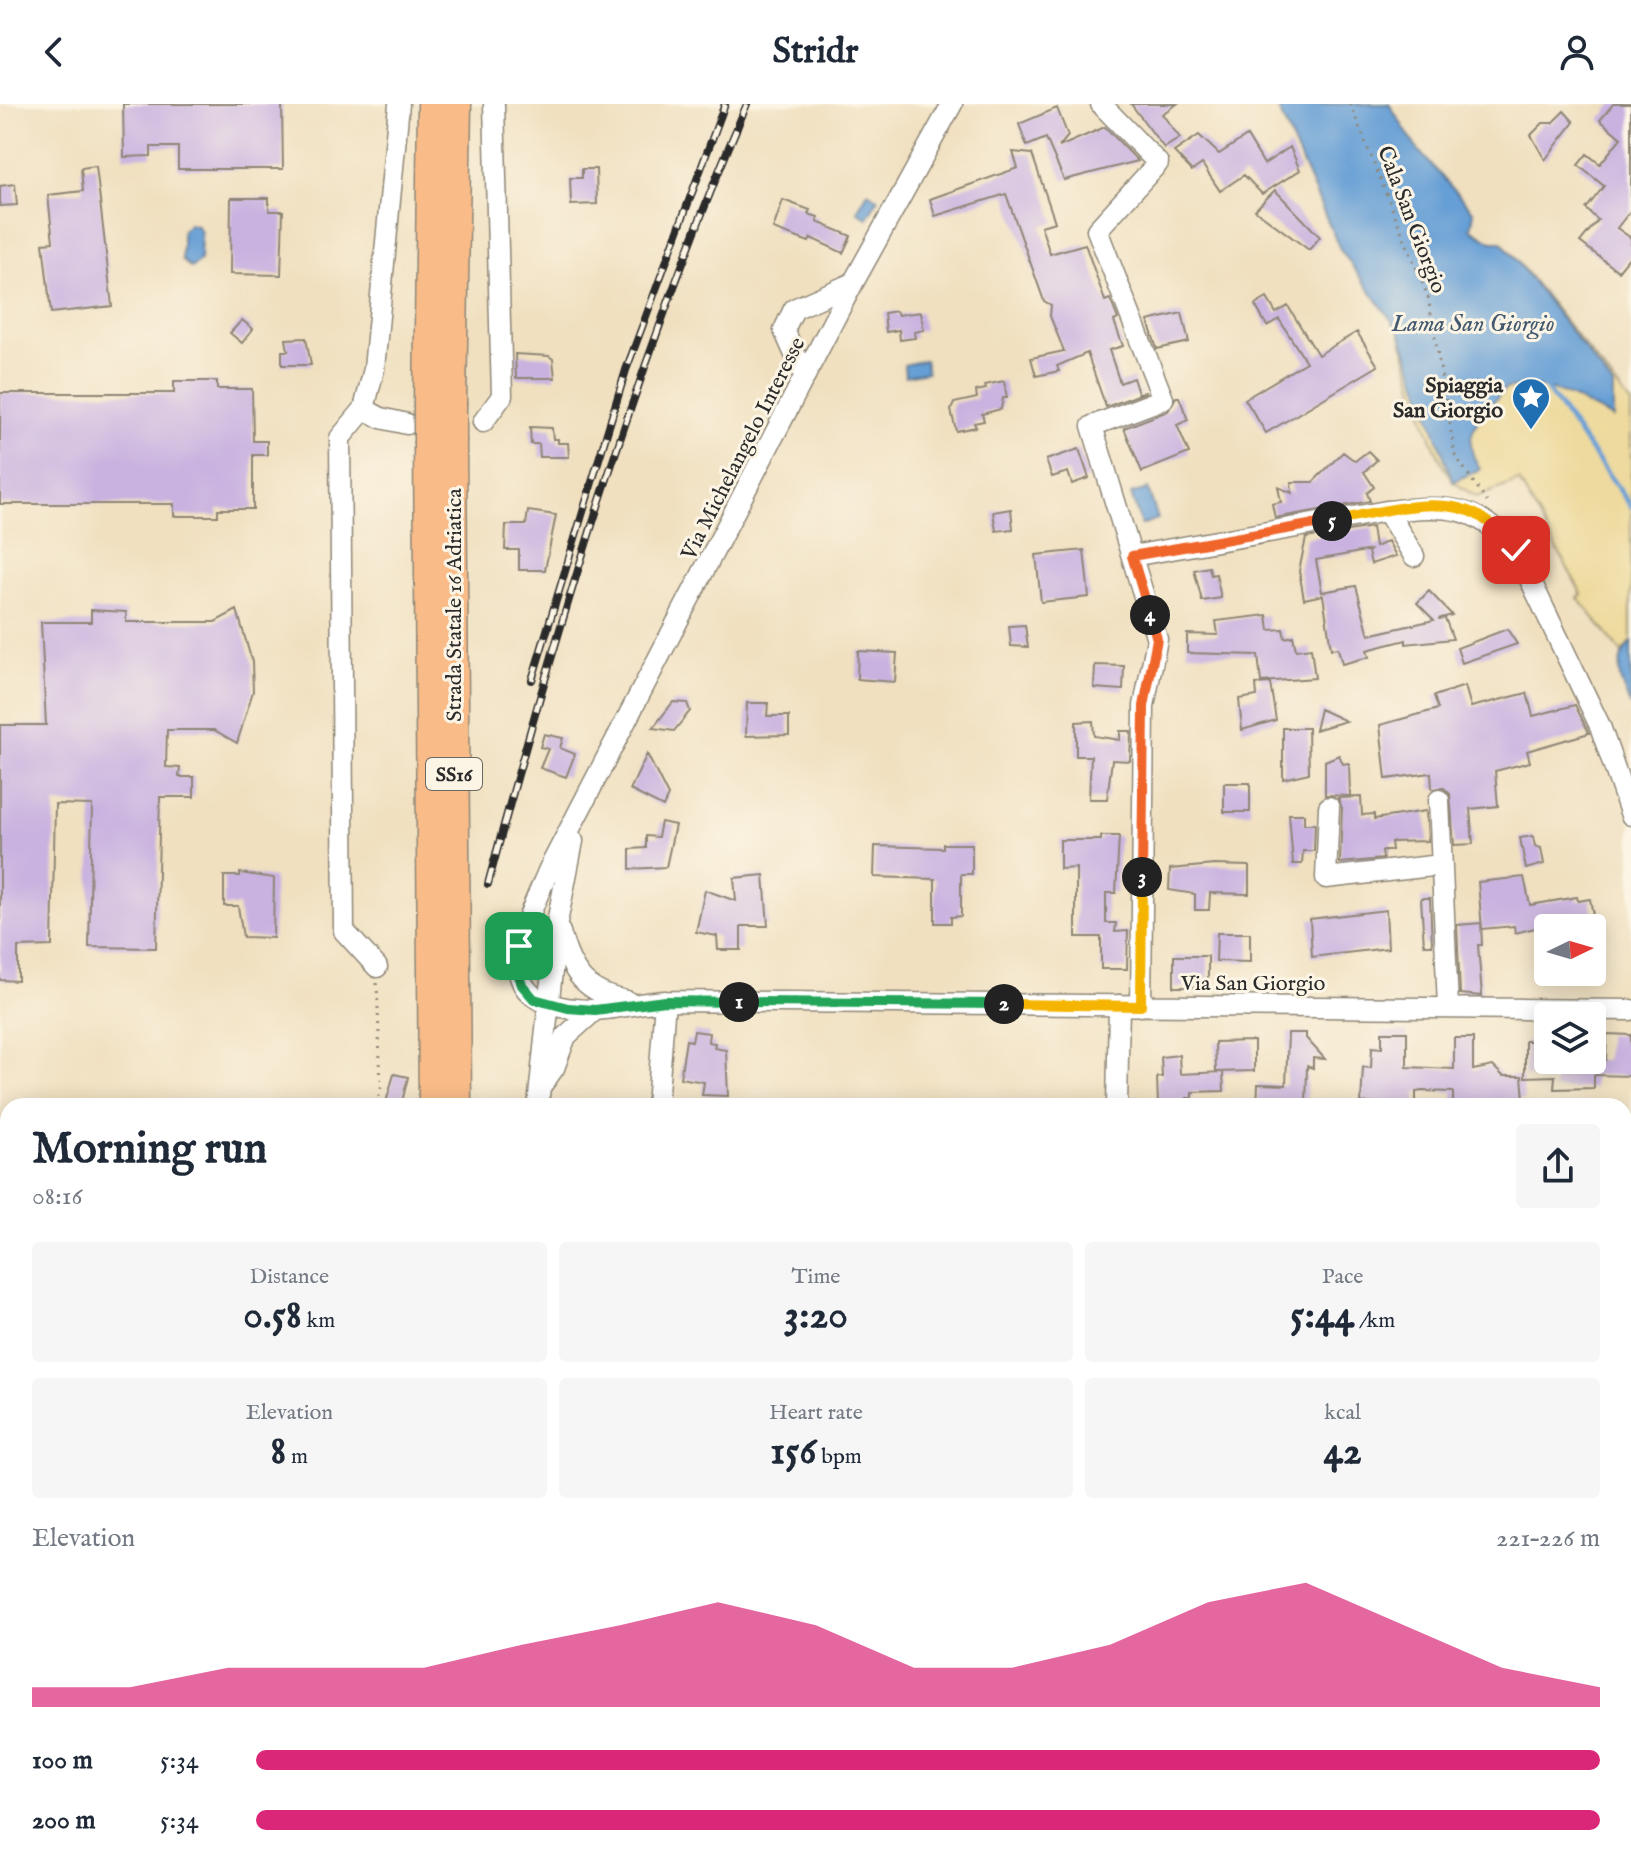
<!DOCTYPE html>
<html lang="en">
<head>
<meta charset="utf-8">
<style>
	:root { --surface:#fff; --page:#f6f6f7; --text:#1f2937; --muted:#747a83; --accent:#db2777 }
	body { margin:0; font-family:"IM FELL English",serif; background:var(--page); color:var(--text); height:100vh; display:flex; flex-direction:column; font-size:30px; white-space:nowrap }
	* { box-sizing:border-box; margin:0 }
	p { font-size:26px; color:var(--muted) }
	.icon { flex:none; width:44px; height:44px; fill:none; stroke:currentColor; stroke-width:2; stroke-linecap:round; stroke-linejoin:round }
	.map { position:relative; flex:1; overflow:hidden }
	.side { position:absolute; left:0px; top:994px; width:1632px; height:770px; display:flex; flex-direction:column; background:var(--surface); border-radius:24px 24px 0 0; box-shadow:0 4px 20px #0003 }
	.side>* { flex:none }
	.needle { width:52px; rotate:85deg }
	.buttons { position:absolute; left:1534px; top:810px; display:grid; gap:16px }
	.buttons a { display:grid; place-items:center; width:72px; height:72px; border-radius:8px; background:var(--surface); box-shadow:0 4px 20px #0003; font-size:40px }
	.pin { position:absolute; display:grid; place-items:center; width:68px; height:68px; color:#fff; margin:-34px; border-radius:16px; box-shadow:0 4px 12px #0006 }
	.km { position:absolute; width:40px; height:40px; margin:-20px; border-radius:50%; background:#222; color:#fff; font-size:22px; line-height:40px; text-align:center }
	.round { display:grid; place-items:center; flex:none; width:84px; height:84px; border-radius:8px; background:var(--page) }
	.summary { display:flex; align-items:center; justify-content:space-between; height:136px; padding:0 32px }
	h1 { font-size:44px; font-weight:700; line-height:60px }
	.metrics { display:grid; grid-template-columns:repeat(3,1fr); gap:12px; height:136px; padding:8px 32px }
	.metrics div { display:grid; align-content:center; border-radius:8px; background:var(--page); text-align:center }
	.metrics b { font-size:40px; font-weight:700 }
	.metrics small { font-size:22px; font-weight:400 }
	.metrics p { font-size:22px }
	.chart { height:224px; padding:16px 32px }
	.chart p { display:flex; justify-content:space-between }
	.chart svg { width:100%; height:144px; margin-top:8px; fill:var(--accent); opacity:.7 }
	ul { padding:0 32px; list-style:none; font-size:26px }
	li { display:grid; grid-template-columns:128px 96px 1fr; align-items:center; height:60px }
	li i { height:20px; border-radius:10px; background:var(--accent) }
	header { display:flex; justify-content:space-between; align-items:center; height:104px; padding:0 32px; background:var(--surface); font-size:36px; font-weight:700 }
	.map>svg:first-child { display:block }
</style>
</head>
<body>
<header><svg class="icon" aria-label="back" viewBox="0 0 24 24"><path d="M15 5l-7 7 7 7"/></svg>Stridr<svg class="icon" aria-label="person" viewBox="0 0 24 24"><circle cx="12" cy="8" r="4"/><path d="M4 21q1-7 8-7t8 7"/></svg></header>
<div class="map">
<svg width="1631" height="1763" viewBox="0 0 1631 1763">
	<rect width="100%" height="100%" fill="#fcf5e5"/>
	<filter id="ink" filterUnits="userSpaceOnUse"><feTurbulence type="fractalNoise" baseFrequency=".0125" numOctaves="2"/><feDisplacementMap in="SourceGraphic" scale="16" xChannelSelector="R" yChannelSelector="G"/><feConvolveMatrix kernelMatrix="1 2 1 2 8 2 1 2 1" color-interpolation-filters="sRGB"/></filter>
	<filter id="wash" filterUnits="userSpaceOnUse"><feTurbulence type="fractalNoise" baseFrequency=".006" numOctaves="4" result="noise"/><feDisplacementMap in="SourceGraphic" scale="32" xChannelSelector="R" yChannelSelector="G"/><feGaussianBlur stdDeviation="1.8" result="paint"/><feColorMatrix in="noise" values="0 0 0 0 0 0 0 0 0 0 0 0 0 0 0 0 0 1.4 0 .05"/><feComposite in="paint" operator="in"/></filter>
	<g filter="url(#wash)">
		<rect width="100%" height="100%" fill="#f0e0c0"/>
		<path fill="#eeda9e" stroke="#8c8264" stroke-width="2" d="M1471,125l21,13h10l129,162v238l-9,11 -44,-55 4,-4 -63,-113 -42,16c-8,-5 -20,-11 -25,-18 -26,-37 -42,-109 -53,-152z"/>
		<path fill="#669fd5" stroke="#486580" stroke-width="2" d="M1276,0h113l28,45 57,63 -3,17 21,13h10l111,144v32c-40,-19 -62,-38 -108,-29 -23,26 -48,45 -25,80l-27,13 -53,-150 -60,-83z
			M868,88l10,7 -11,19 -10,-7z
			M189,120l8,2 4,6 -1,29 -9,7 -9,-8v-29z
			M925,256l2,12 -22,4 -1,-11z
			M1148,385l10,30 -17,6 -10,-31z
			M1631,538v64c-12,-24 -19,-42 0,-64z"/>
		<g fill="none" stroke-linecap="round" stroke-linejoin="round">
			<path stroke="#669fd5" stroke-width="5" d="M1542,279l89,123"/>
		</g>
		<g id="blocks">
			<path fill="#c9b2e0" d="M123,0h159l1,65h-105v-22h-27v9l-27,1z
				M1131,0h46l-15,10 18,24 -16,10z
				M1613,0h18v106l-14,18 14,10v17l-13,16 -38,-29 18,-22 -12,-11 18,-23 -26,-21 9,-11 13,10 21,-26 -21,-18z
				M1057,4l11,28 -9,11 46,-20 33,34 -74,19 -18,-42 -19,8 -8,-22z
				M1564,7l10,11 -29,38 -14,-25 12,-12h9z
				M1199,31l20,19 28,-18 17,28 26,-17 10,23 -38,24 -18,-19 -24,16 -18,-27 -10,7 -18,-19z
				M1013,48l19,2 23,68 -14,4 9,28 35,-10 20,57 5,-2 8,20 -4,2 9,25 -14,4 11,33 13,-5 5,15 8,-1 -40,15 -19,-54 -30,13 2,5 -23,5 -5,-18 33,-7 -14,-35 1,-11 -7,-4 -38,-107 -71,22 -5,-17 88,-31z
				M96,62l16,140 -61,7 -8,-70 10,-1 -5,-47 35,-4 -2,-23z
				M582,65h14l1,35 -26,1 -1,-27h12z
				M15,80l2,21 -17,1v-20z
				M1275,86l45,47 -11,13 -54,-40z
				M231,94h38v13h14l-2,64 -51,-1z
				M783,96l27,10 -2,4 10,3 -1,5 34,14 -8,17 -32,-15 -2,4 -36,-13z
				M1267,194l9,15 12,-7 30,49 39,-23 21,34 -112,67 -21,-34 61,-37 -27,-43 -12,7 -12,-21z
				M896,207l2,4 23,-3 3,18 -10,2 1,6 -15,2 -1,-10 -13,2 -2,-19z
				M1182,209l7,29 -32,7 -9,-28z
				M242,216l11,9 -11,14 -12,-10z
				M306,234l5,27h-29v-14h6l-2,-12z
				M515,250l34,2 4,3 2,19h-39z
				M174,277h43v8h35l1,52h14v14h-14v54h-35v7h-44v-12h-174v-111h174z
				M1004,277l3,17h-4l-2,11 -19,5 2,7 -10,2 2,4 -20,4 -5,-21 3,-7 23,-5 -1,-7 10,-2 -1,-4z
				M1176,293h3l9,23 -11,5 12,28 -47,19 -18,-44 44,-17z
				M530,323l22,1 1,11h5v4h10l1,14h-29l-1,-13h-8z
				M1079,345l10,29 -17,6 -4,-12 -16,5 -6,-17z
				M1368,347l9,9 -13,12 10,15 -7,6 3,8 -95,17 -3,-14 9,-2 -3,-15 14,6 -1,-11h22l30,-30 12,9z
				M1011,405l2,20 -17,2 -3,-19z
				M528,407l28,4 -11,55h-26v-20h-14l1,-25h20z
				M1372,423l3,20 13,-6 8,15 -25,8 -3,-12 3,-2 -55,10 6,32 34,-6 13,49 65,-15 -17,-17 12,-12 23,24 -14,4 7,-1 8,21 -47,5v-4l-39,10 2,7 -27,7 -4,-16 -7,1 -8,-54 -19,4 -5,-28 7,-33z
				M1084,446l5,47 -48,5 -5,-47z
				M1209,463l2,8 5,-1 5,24 -19,3 -8,-31z
				M91,506l35,2v10h89l22,-12 15,52 1,29 -16,52 -23,-13h-47l-1,37 14,1 -1,9h15v20h-34l-4,151 -67,-1 3,-142 -37,-1 -3,142 -34,1v34l-18,-1v-255h46l-5,-103h50z
				M1267,511l2,15 14,-1 2,9 8,-2 3,14 15,-2 4,30 -54,4 -3,-27 -71,-2v-19l31,1 -2,-14z
				M1025,521l3,22 -17,-1 -2,-20z
				M1507,525l10,15 -55,19 -5,-15z
				M858,547l39,2 -2,29 -38,-3z
				M1095,561l29,1 -1,24 -29,-2z
				M1270,579l6,37 -34,10 -3,-31 18,-3 -1,-12z
				M1465,582l6,21 56,-14 6,23 42,-11 14,28 -62,18 3,11 -35,9 3,35 -28,3 3,35 -19,1 -4,-51 -6,-6 -12,1 -1,-16 -45,6 -6,-54 58,-16 -4,-13z
				M673,598l14,1 3,8 -16,20 -21,-3z
				M747,599h21l-1,13h22v19l-43,1z
				M1320,605l26,12 -31,9z
				M1093,617l1,15 26,4v-9h11l-1,30 -18,-1 -5,39h-18l2,-43h-15v-34z
				M1283,624h25l1,45 -26,6z
				M544,630l19,4 -3,10 15,6 -9,23 -26,-9 8,-19 -8,-2z
				M647,650l21,42 -5,11 -33,-17z
				M1339,651l4,9 6,-1 1,33 -25,-1v-34z
				M1224,679h26v29h-26z
				M1361,693l1,18 12,-1v5l52,-8 2,30 -37,1 1,8 -10,1 1,8 -43,4 2,-55 -4,-10z
				M1289,710h15v10h11l-1,27h-11l-1,13h-9z
				M661,718l14,3 -9,42 -36,2v-20l16,-1v-12l12,1z
				M1101,732h18l-3,57h-10v30h10l-1,9 13,-1 -1,38h-26v-32h-25v-69l-16,1v-29h41z
				M1533,732l2,10 6,2 3,16 -18,5 -6,-31z
				M943,740h29v30h-11v42l-10,1v6h-16v-44l-61,-2 1,-31 68,2z
				M1214,761l35,1v28l-39,-1 -1,17h-14v-16l-26,-4 1,-21z
				M240,769l34,5 -1,60 -30,-1 -5,-31h-14v-30h16z
				M764,771l4,51h-27v24h-23l-1,-14 -21,-4 9,-42 31,11 -2,-23z
				M1524,773l6,28 47,-8 1,4 12,-2 3,16 -8,1 2,12h-52l-20,5 -1,-7 -32,3 -4,-47z
				M1421,794h9l2,47h-8z
				M1386,806l2,38 -76,9 -2,-38z
				M1481,819l1,22h-4l4,51 -22,-2 -3,-69z
				M1217,829h33v29l-34,-1z
				M1174,852h34v31h-34z
				M694,927l15,2 -1,9 7,1 -1,5 12,2 2,46 -26,-1 2,-13 -24,-4 6,-38 6,1z
				M1382,928h25v35l47,2v-31h19v32l20,-4 10,10h19l2,23 -7,1v6h-64v-14l-31,-1 -6,1v14l-55,-3 2,-36 8,1 1,-21 10,1z
				M1288,929h18v5l19,21 -12,-1v10l-6,-2 -1,40h-49l1,-22 28,1z
				M1607,930l24,1v41l-37,-1v13l-40,1 1,-13 -30,1v-36h16l4,19h61z
				M1254,937v30l-38,1 -1,-30z
				M1179,951l1,19 43,-2 1,19 -32,1v6h-5v8h-29l-1,-29h5l-1,-20z
				M394,970l14,3 -7,29h-16z"/>
		</g>
	</g>
	<g filter="url(#ink)">
		<use href="#blocks" fill-opacity="0" stroke="#8e8676" stroke-width="2"/>
		<g fill="none" stroke-linecap="round" stroke-linejoin="round">
			<defs>
				<path id="minor" d="M952,0l-99,179 -304,586c-28,66 -68,139 42,141 24,0 50,-8 74,-9l966,9
					M1101,0l57,59 -61,67 66,169 -71,27 65,213 -13,67 -3,300
					M805,273l-21,-47 10,-21 59,-26
					M364,305l17,9 26,6
					M483,318l19,-26 -8,-292
					M1387,407c61,-6 86,-8 129,39l84,176 31,89
					M1132,452l255,-45 27,45
					M1439,696l9,207
					M1329,703l-3,71 115,-13
					M560,828c11,41 25,61 67,69
					M377,863l-33,-36 -4,-493 24,-29 10,-40 25,-265
					M541,982l13,-18 12,-32 29,-26
					M538,1002l19,-183 16,-82
					M657,1002l8,-105
					M1117,1002l2,-101
					M1624,1206h7
					M1624,1331l7,-2
					M1624,1387h7
					M1624,1511h7
					M1624,1597l7,1
					M1160,1756l7,7
					M345,1763l1,-7
					M434,1763l2,-7"/>
				<path id="highway" d="M452,298l5,-298
					M428,300l4,-300
					M452,338l5,664
					M428,340l5,662
					M375,1763l1,-7
					M398,1763l1,-7"/>
			</defs>
			<use href="#minor" stroke="#8e8676" stroke-width="23"/>
			<use href="#highway" stroke="#8e8676" stroke-width="31"/>
			<path stroke="#8e8676" stroke-width="3" stroke-dasharray="2 6" stroke-linecap="butt" d="M1350,0l78,193 27,158 32,47
				M377,879l4,104 -4,19
				M0,1063l8,1
				M180,1763l2,-7"/>
			<use href="#minor" stroke="#fff" stroke-width="20"/>
			<use href="#highway" stroke="#f9bc89" stroke-width="28"/>
			<defs>
				<path id="rail" d="M532,576l94,-310 99,-266
					M488,780c71,-265 151,-528 259,-780
					M204,1763l1,-7"/>
			</defs>
			<use href="#rail" stroke="#2b2b2b" stroke-width="8"/>
			<use href="#rail" stroke="#fcf5e5" stroke-width="5" stroke-dasharray="15" stroke-linecap="butt"/>
			<defs>
				<path id="highway-bridge" d="M428,300v40
					M452,338v-40"/>
			</defs>
			<use href="#highway-bridge" stroke="#8e8676" stroke-width="31" stroke-linecap="butt"/>
			<use href="#highway-bridge" stroke="#f9bc89" stroke-width="28"/>
		</g>
	</g>
	<g fill="none" stroke-linecap="round" stroke-linejoin="round" filter="url(#ink)">
		<defs>
			<path id="split-1" d="M519,842l-2,24 5,15 12,14 34,9 27,2 70,-9 74,1"/>
			<path id="split-2" d="M739,898l265,2"/>
			<path id="split-3" d="M1004,900l137,2 1,-129"/>
			<path id="split-4" d="M1142,773l2,-171 13,-67 -7,-24"/>
			<path id="split-5" d="M1150,511l-18,-59 200,-35"/>
			<path id="split-6" d="M1332,417c44,-8 107,-28 147,-5 15,9 26,22 37,34"/>
		</defs>
		<use href="#split-1" stroke="#fff" stroke-width="16"/>
		<use href="#split-2" stroke="#fff" stroke-width="16"/>
		<use href="#split-3" stroke="#fff" stroke-width="16"/>
		<use href="#split-4" stroke="#fff" stroke-width="16"/>
		<use href="#split-5" stroke="#fff" stroke-width="16"/>
		<use href="#split-6" stroke="#fff" stroke-width="16"/>
		<use href="#split-1" stroke="#22a559" stroke-width="10"/>
		<use href="#split-2" stroke="#22a559" stroke-width="10"/>
		<use href="#split-3" stroke="#f5b400" stroke-width="10"/>
		<use href="#split-4" stroke="#f0652b" stroke-width="10"/>
		<use href="#split-5" stroke="#f0652b" stroke-width="10"/>
		<use href="#split-6" stroke="#f5b400" stroke-width="10"/>
	</g>
	<defs>
		<symbol id="sight-pin" viewBox="-11 -11 22 30"><path d="M0 17L-7.5 6A9.5 9.5 0 1 1 7.5 6Z" fill="#1f6fb2" stroke="#fcf5e5"/><path d="M0-6L1.8-2.2L6-1.7L2.9 1.2L3.7 5.4L0 3.3L-3.7 5.4L-2.9 1.2L-6-1.7L-1.8-2.2Z" fill="#fff"/></symbol>
	</defs>
	<g fill-rule="evenodd">
		<use href="#sight-pin" x="1509" y="271" width="44" height="60"/>
	</g>
	<g text-anchor="middle" stroke-width="6" stroke-linejoin="round" paint-order="stroke">
		<rect fill="#fcf5e5" stroke="#6a6863" stroke-width="2" x="426" y="654" width="56" height="32" rx="6"/>
		<g font-size="20" font-weight="bold" fill="#2b2b2b">
			<text x="454" y="677">SS16</text>
		</g>
		<g font-size="22" fill="#2b2b2b" stroke="#fcf5e5">
			<text transform="translate(1413 115) rotate(69)" y="8">Cala San Giorgio</text>
			<text transform="translate(742 344) rotate(-63)" y="8">Via Michelangelo Interesse</text>
			<text transform="translate(453 501) rotate(-90)" y="8">Strada Statale 16 Adriatica</text>
			<text x="1253" y="886">Via San Giorgio</text>
		</g>
		<g font-size="22" font-weight="bold" fill="#2b2b2b" stroke="#fcf5e5" text-anchor="end">
			<text x="1503" y="288">Spiaggia<tspan x="1503" dy="25">San Giorgio</tspan></text>
		</g>
		<g font-size="24" font-style="italic" fill="#43596f" stroke="#fcf5e5">
			<text x="1473" y="227">Lama San Giorgio</text>
		</g>
	</g>
</svg>
<div class="buttons">
<a><svg class="needle" viewBox="-14 -14 28 28"><path d="M0-13l5 13h-10z" fill="#e53935"/><path d="M0 13l5-13h-10z" fill="#747a83"/></svg></a>
<a><svg class="icon" aria-label="layers" viewBox="0 0 24 24"><path d="M12 4l9 5-9 5-9-5zM3 14l9 5 9-5"/></svg></a>
</div>
<div class="pin" style="left:519px;top:842px;background:#1e9e55"><svg class="icon" aria-label="arrive" viewBox="0 0 24 24"><path d="M6 21V4h12l-3 4 3 4H6"/></svg></div>
<div class="pin" style="left:1516px;top:446px;background:#d93025"><svg class="icon" aria-label="check" viewBox="0 0 24 24"><path d="M5 12l5 5 9-10"/></svg></div>
<b class="km" style="left:739px;top:898px">1</b>
<b class="km" style="left:1004px;top:900px">2</b>
<b class="km" style="left:1142px;top:773px">3</b>
<b class="km" style="left:1150px;top:511px">4</b>
<b class="km" style="left:1332px;top:417px">5</b>
<section class="side">
<div class="summary"><div><h1>Morning run</h1><p>08:16</p></div><a class="round"><svg class="icon" aria-label="share" viewBox="0 0 24 24"><path d="M12 15V3M7 8l5-5 5 5M5 13v7h14v-7"/></svg></a></div>
<div class="metrics">
<div><p>Distance</p><b>0.58<small> km</small></b></div>
<div><p>Time</p><b>3:20</b></div>
<div><p>Pace</p><b>5:44<small> /km</small></b></div>
</div>
<div class="metrics">
<div><p>Elevation</p><b>8<small> m</small></b></div>
<div><p>Heart rate</p><b>156<small> bpm</small></b></div>
<div><p>kcal</p><b>42</b></div>
</div>
<div class="chart"><p><span>Elevation</span>221–226 m</p>
<svg viewBox="0 0 160 44" preserveAspectRatio="none"><path d="M0 44V38L10 38L20 32L30 32L40 32L50 25L60 19L70 12L80 19L90 32L100 32L110 25L120 12L130 6L140 19L150 32L160 38V44z"/></svg>
</div>
<ul>
<li><b>100 m</b>5:34<i style="width:100%"></i></li>
<li><b>200 m</b>5:34<i style="width:100%"></i></li>
</ul>
</section>
</div>
</body>
</html>
